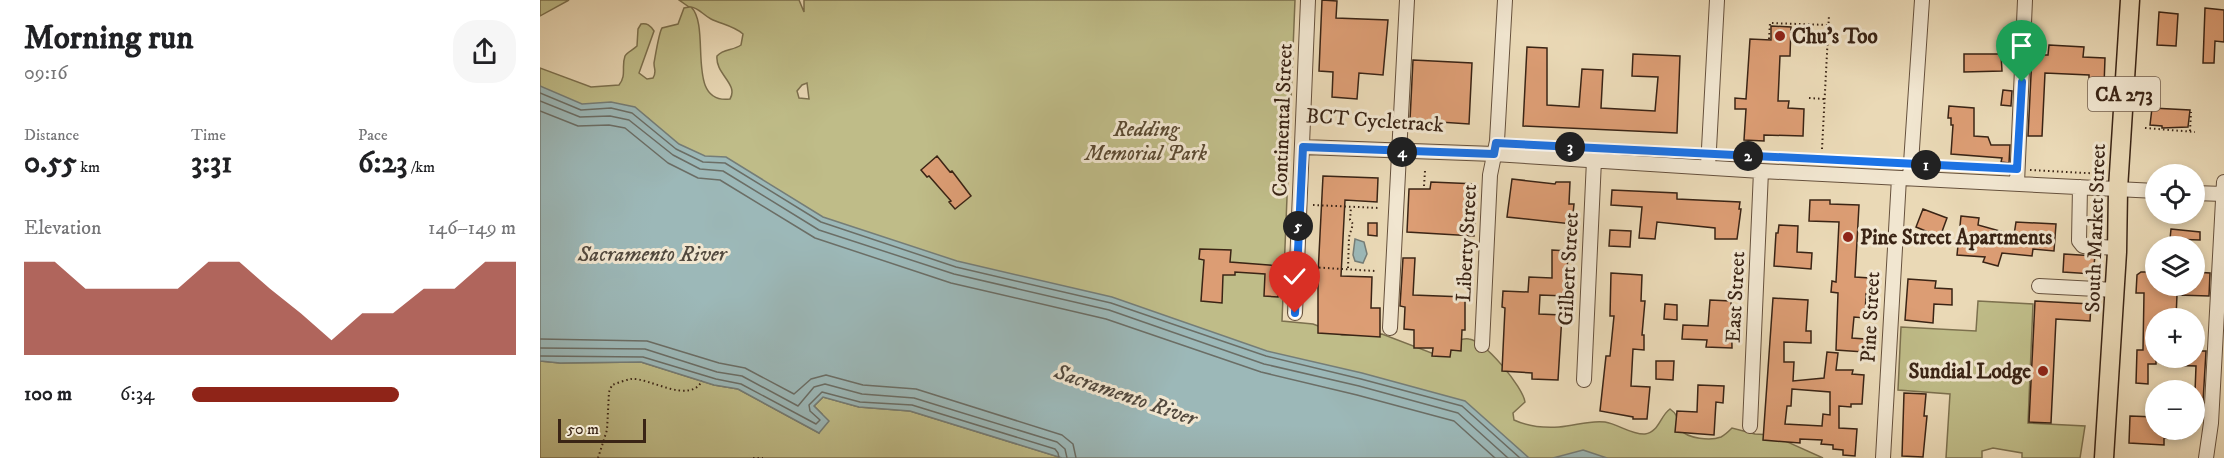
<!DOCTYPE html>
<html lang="en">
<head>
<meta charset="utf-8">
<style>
	:root { --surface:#fff; --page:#f6f6f6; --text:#202124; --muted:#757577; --accent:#8f2418 }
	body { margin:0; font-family:"IM FELL DW Pica",serif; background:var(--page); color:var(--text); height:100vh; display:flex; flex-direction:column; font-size:22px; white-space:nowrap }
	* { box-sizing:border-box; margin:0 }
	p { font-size:20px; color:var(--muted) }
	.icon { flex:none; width:33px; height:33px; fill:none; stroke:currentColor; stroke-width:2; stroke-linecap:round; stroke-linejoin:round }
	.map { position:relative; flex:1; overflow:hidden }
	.panel { display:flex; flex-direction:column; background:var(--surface); width:540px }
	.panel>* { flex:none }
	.fabs { position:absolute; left:1605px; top:164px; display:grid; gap:12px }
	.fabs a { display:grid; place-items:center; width:60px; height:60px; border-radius:50%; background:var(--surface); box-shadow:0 3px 9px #0003; font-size:30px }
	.scale { position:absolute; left:18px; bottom:15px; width:88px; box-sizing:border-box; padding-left:6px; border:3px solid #3a2415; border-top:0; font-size:16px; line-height:21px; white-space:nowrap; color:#3a2415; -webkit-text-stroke:4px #f1e6d0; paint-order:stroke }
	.pin { position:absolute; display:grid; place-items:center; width:51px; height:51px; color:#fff; margin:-62px -26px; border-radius:50% 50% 50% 0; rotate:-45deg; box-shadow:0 0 6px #0007 }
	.pin .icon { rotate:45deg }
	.km { position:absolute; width:30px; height:30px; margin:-15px; border-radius:50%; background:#222; color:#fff; font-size:16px; line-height:30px; text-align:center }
	.round { display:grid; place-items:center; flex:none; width:63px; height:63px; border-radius:24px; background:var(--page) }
	.summary { display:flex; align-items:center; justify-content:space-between; height:102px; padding:0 24px }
	h1 { font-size:33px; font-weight:700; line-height:45px }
	.stats { display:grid; grid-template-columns:repeat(3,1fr); gap:9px; height:102px; padding:6px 24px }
	.stats div { display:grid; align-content:center }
	.stats b { font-size:30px; font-weight:700 }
	.stats small { font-size:16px; font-weight:400 }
	.stats p { font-size:16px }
	.chart { height:168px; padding:12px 24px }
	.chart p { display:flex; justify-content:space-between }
	.chart svg { width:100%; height:108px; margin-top:6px; fill:var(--accent); opacity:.7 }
	ul { padding:0 24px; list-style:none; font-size:20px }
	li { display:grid; grid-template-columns:96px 72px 1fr; align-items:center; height:45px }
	li i { height:15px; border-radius:8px; background:var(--accent) }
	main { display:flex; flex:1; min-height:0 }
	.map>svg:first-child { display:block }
</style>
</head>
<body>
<main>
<section class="panel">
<div class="summary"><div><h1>Morning run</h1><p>09:16</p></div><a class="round"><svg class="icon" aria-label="share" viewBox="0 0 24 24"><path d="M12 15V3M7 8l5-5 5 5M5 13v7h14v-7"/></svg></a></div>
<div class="stats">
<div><p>Distance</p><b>0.55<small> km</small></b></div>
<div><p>Time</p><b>3:31</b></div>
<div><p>Pace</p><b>6:23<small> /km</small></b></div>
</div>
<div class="chart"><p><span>Elevation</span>146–149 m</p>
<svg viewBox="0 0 160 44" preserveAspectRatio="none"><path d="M0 44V6L10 6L20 17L30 17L40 17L50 17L60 6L70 6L80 17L90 27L100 38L110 27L120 27L130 17L140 17L150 6L160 6V44z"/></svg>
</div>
<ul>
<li><b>100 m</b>6:34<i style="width:64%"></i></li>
</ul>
</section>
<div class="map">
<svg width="1684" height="458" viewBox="0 0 1684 458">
	<rect width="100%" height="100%" fill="#ead9b6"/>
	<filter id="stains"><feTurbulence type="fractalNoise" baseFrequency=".00333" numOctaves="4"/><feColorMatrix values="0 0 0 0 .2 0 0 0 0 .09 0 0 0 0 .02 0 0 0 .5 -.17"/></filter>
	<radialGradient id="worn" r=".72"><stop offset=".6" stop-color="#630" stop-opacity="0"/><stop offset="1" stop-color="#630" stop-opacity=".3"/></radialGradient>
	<path fill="#bfbc88" stroke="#7c704e" stroke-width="1.5" fill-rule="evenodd" d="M0,0h29l-29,16z
		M139,0h120l5,12v-12h491l-13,321 31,3 29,11 40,-1 52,20c9,-5 24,-17 35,-15 16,2 54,48 56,63l-12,11 1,7c13,6 30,8 45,7 16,-1 30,-7 46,-5 13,2 27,13 40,12 14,-2 15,-18 25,-25 11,8 5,11 10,20 7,10 31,12 41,8 4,-2 8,-6 11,-9l23,6 17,1 51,23h-311l-596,-193 -222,-109 -42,-30 -3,-7 -7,-5 -46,9 -56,-29v-26l51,19 28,-2c8,-10 2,-18 6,-29 2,-4 8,-6 12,-10l1,-17 3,-5c6,-1 9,1 13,7l-15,42 8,6 6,-1c4,-6 1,-8 1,-15 1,-5 5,-31 8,-35l16,-4 6,-16 5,-1zM151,7c8,1 12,8 20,12 10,5 23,7 32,15l-2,11c-8,6 -17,3 -24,11 -2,18 22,28 13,43 -46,6 -18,-72 -39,-92zM267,83l2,16 -10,-1 -2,-7 5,-6z
		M1438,301l55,3 -5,119 57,3 -5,32h-58v-5l-29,-5 -11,3v7h-36l4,-64 -52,-4 3,-63 75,4z
		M0,361l20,2 81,-1 73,23 24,4 81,44 3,-19 -8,-8 9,-9 36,10 51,4 152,47h-522z"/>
	<path fill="#9cb8b8" stroke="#757d77" stroke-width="1.5" d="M0,86l42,18 29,-2 24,5 44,37 26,12 21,1 97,60 134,44 155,36 155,54 95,22 103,28 64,57h-467l-152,-47 -51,-4 -36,-10 -9,9 15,15 -10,12 -81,-44 -24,-4 -73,-23 -81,1 -20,-2z
		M815,239l9,3 3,12 -4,9 -8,-2 -2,-6z
		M1043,450l24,8h-54z"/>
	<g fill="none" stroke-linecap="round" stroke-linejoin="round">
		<path stroke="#6b6e66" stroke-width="1.5" d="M0,93l41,17 30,-2 21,5 44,36 27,13 22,1 96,59 135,45 155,36 155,53 95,23 101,27 58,52
			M0,101l40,16 30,-1 19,4 44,35 27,14 23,2 96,59 135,44 155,36 155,54 95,22 99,27 50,45
			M0,111l38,15 31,-1 16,3 43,35 30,15 22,2 95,58 136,45 155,36 155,53 96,23 97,26 41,37
			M0,339l107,2 72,22 26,5 49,26 17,-15 15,-4 37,10 53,4 146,46 11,9 3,14
			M0,348l105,1 72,23 25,4 56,30 16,-19 11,-3 37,10 52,4 143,44 8,7 2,9
			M0,356l103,1 73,22 25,5 75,40 4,-4 -10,-9 -1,-6 13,-13 38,10 52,3 143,44 3,4 1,5"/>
	</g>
	<path fill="#dc9d74" stroke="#3a2415" stroke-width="1.5" fill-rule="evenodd" d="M782,0l15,1 -1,17 52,2 -5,55 -24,-2 -2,26 -25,-2 1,-25 -14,-1z
		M1665,8l19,2v32l-9,-1 -1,22h-11z
		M1619,12l19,2 -2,32 -19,-1z
		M1231,26l20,1 -1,29h-10l-2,45h11l-1,7 16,1 -1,27 -39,-1v6l-20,-1 2,-31h-11v-11l11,1 4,-60 21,1z
		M1509,45l35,2 -1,10 22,1 -1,28 -15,-1v-10l-44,-2 -3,63h-14l4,-81h16z
		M987,47l20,1v57l32,2 3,-38 21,1 -2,38 54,3 3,-34 -26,-1 1,-22 47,2 -3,77 -154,-7z
		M1424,54h37l1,17 -38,1z
		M873,60l59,3 -3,61 -59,-4z
		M1463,90l9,1 -1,15 -10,-1z
		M1409,106l25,2v28l14,1 3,8h19l-1,18 -8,-1 1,-4 -51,-4 2,-29h-2v-7h-3z
		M1612,108l38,2 -2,17 -26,1v-2l-12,-1z
		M397,156l13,16 2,-1 19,25 -16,13 -6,-7 2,-1 -22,-25 -2,1 -6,-7z
		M783,176l55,2 -1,24 -32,-2 -4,76 31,1 -1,31h9v29l-62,-4v-59z
		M972,179l43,5 1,-2h14l-1,22h5l-2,20 -65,-7z
		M891,182l46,2 -3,52 -67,-4 2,-43h21z
		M1072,190l65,3v6l63,3 -1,7h2l-4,30h-22v-11l-58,-6 -2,17 -16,-1 3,-31 -31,-2z
		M1270,200h20v4l29,1 -4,72 15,1 -1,17 -3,-1 -1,24 -11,-1 -2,21 13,1 -1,13 -28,-2 2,-57 -7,-1 1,-11 4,1 3,-60 -30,-1z
		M1383,209l24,9 -7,19 -24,-10z
		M1421,216l18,2 -1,7 36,10 2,-13 40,2 -2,27 -21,-2 -1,7 -30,-3 -4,13 -15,-4 2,-5 -28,-2z
		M828,223h9v13l-9,-1z
		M1239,225l19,1 -1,26 15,1 -1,16 -37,-3 2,-33h2z
		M1631,229l29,3v8l-30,-1z
		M1070,230l21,1 -1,16 -21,-1z
		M660,249l31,1 -1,12 50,4 -2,31 -14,-1 1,-22 -30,-2v3h-12l-1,28 -21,-2 3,-41 -5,-1z
		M1012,250l16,1 -2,45 -26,-1 -1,19 23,1 -4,65 -26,-1v-6l-30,-2 3,-63 -3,-1 1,-16 25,1 1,-15 23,1z
		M1524,254l31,2 -2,18 -30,-2z
		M863,258h12l-2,37 52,2v33h-3l-1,21 -10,-1 -1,7 -18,-1 1,-8h-19v-18l-10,-1 1,-22 -5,-1z
		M1601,272h15v13h38v-13l16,1 -1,23 -32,-1 -1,23h-20v46h-8v20l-12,-1 1,-33h6l1,-57h-8l1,-18z
		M1071,273l31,2 -1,26h4l-3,34h2v15l-11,-1 -2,37 19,1 -3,32h-14v-2l-33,-6 6,-55h4l4,-40h-4z
		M1368,279l28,2 -1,7 17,1v16l-18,-1 -1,19 -28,-3z
		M1233,298l35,2 -2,31h5v12l-27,-1v20h10l-1,19 31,-3 3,-26 11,1 -2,17h17l-1,4 12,1 -2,29h-11v3l-12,-1v22l18,1 -2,27 -12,-1v-5l-10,-1v-4l-12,-1 1,-4 -22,-1v4l-37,-3zM1252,389l38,3v23l-7,-1 -1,12 -37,-2 2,-18h4z
		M1170,300l21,1 1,47 -26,-1 1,-7 -25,-1 1,-14 25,1z
		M1495,301l56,3 -1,17 -34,-2 -5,104 -22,-1z
		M1125,304l12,1v15l-13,-1z
		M1656,351h10l-4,68 -8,-1 2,-52 -32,-1v-8h30z
		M1116,361h18l-1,19 -17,-1z
		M1158,385l26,1 -1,17 -7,-1 -2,33 -39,-3 2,-21 20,1z
		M1364,393l22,1 -2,22h3l-4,41 -21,-1z
		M1590,416l26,1v12h24v10l-16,-1v7l-35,-2z"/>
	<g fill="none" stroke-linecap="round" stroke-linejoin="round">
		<defs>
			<path id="minor" d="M763,147l191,7 267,17 395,20
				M1168,167l9,-167
				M1370,178l12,-178
				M1477,183l8,-183
				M1540,187l-1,54 4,5 34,2
				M1654,193l30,1
				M1499,286l76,4
				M755,313l13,-313
				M850,328l17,-328
				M942,345l8,-170 7,-34 8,-141
				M1044,380l10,-220
				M1210,426l11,-255
				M1343,458l16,-280
				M1666,458l5,-35 13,-241"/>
			<path id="major" d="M1564,458l13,-206 1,-63 12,-189"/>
		</defs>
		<use href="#minor" stroke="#66513d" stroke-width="16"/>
		<use href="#major" stroke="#3a2415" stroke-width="21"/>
		<path stroke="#3a2415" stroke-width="2" stroke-dasharray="1.5 3" stroke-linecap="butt" d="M1229,39l1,-16 58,2
			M1269,98l15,1
			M1605,128l50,4
			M1650,131l1,-19
			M1282,149l7,-134
			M1181,154l177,9
			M1382,164l84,5
			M1490,170l75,4
			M884,186l1,-15
			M773,205l66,3
			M770,267l65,4
			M808,268l1,-31 4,-13 -3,-4 1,-13
			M58,458l9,-28 2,-38 3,-7c6,-2 13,-5 19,-6 18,-2 58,26 71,2
			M213,458h10"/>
		<use href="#minor" stroke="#f1e6d0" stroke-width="14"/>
		<use href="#major" stroke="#ead9b6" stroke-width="18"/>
	</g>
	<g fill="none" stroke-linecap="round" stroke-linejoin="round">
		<defs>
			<path id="route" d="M755,313l8,-166 191,7 2,-11 521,26 5,-87"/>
		</defs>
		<use href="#route" stroke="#fff" stroke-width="12"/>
		<use href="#route" stroke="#1a73e8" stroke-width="8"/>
	</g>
	<g fill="#8f2418" stroke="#f1e6d0" stroke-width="2">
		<circle cx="1240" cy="36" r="6"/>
		<circle cx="1308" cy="237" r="6"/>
		<circle cx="1503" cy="371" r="6"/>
	</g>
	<g text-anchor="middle" stroke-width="6" stroke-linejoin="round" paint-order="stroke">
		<rect fill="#f1e6d0" stroke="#715e4d" stroke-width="1.5" x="1548" y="77" width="72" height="34" rx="4.5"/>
		<g font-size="20" font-weight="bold" fill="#3a2415">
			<text x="1584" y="101">CA 273</text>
		</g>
		<g font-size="21" font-weight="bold" fill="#3a2415" stroke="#f1e6d0" text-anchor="start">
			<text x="1252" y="43">Chu's Too</text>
			<text x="1320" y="244">Pine Street Apartments</text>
			<text x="1491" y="378" text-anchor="end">Sundial Lodge</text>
		</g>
		<g font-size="21" fill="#3a2415" stroke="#f1e6d0">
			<text transform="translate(742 120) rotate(-88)" y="7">Continental Street</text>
			<text transform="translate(835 120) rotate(4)" y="7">BCT Cycletrack</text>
			<text transform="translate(1555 228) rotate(-88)" y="7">South Market Street</text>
			<text transform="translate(926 243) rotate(-87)" y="7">Liberty Street</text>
			<text transform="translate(1028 269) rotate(-87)" y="7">Gilbert Street</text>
			<text transform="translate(1195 297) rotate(-87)" y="7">East Street</text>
			<text transform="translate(1330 317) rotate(-87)" y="7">Pine Street</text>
		</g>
		<g font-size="21" font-style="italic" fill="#5b4a32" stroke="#f1e6d0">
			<text x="606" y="136">Redding<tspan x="606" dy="24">Memorial Park</tspan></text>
		</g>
		<g font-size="22" font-style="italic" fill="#52493e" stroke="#f1e6d0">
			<text x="112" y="261">Sacramento River</text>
			<text transform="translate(586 394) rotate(19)" y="8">Sacramento River</text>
		</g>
	</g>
	<rect width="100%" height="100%" filter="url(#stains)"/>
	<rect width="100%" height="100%" fill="url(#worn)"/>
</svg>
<div class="fabs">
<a><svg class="icon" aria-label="locate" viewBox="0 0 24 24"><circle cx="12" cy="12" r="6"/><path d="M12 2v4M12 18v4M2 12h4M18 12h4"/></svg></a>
<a><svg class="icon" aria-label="layers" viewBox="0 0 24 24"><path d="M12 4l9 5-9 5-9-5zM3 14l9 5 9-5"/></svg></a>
<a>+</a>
<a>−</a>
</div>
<div class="scale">50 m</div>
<div class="pin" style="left:1482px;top:82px;background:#1e9e55"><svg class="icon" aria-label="arrive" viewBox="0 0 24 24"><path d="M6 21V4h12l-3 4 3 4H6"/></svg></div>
<div class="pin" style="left:755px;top:313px;background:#d93025"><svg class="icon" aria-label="check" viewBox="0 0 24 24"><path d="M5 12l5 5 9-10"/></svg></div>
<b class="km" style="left:1386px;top:165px">1</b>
<b class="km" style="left:1208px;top:156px">2</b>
<b class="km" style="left:1030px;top:147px">3</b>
<b class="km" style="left:862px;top:152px">4</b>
<b class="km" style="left:758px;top:226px">5</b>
</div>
</main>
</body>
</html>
